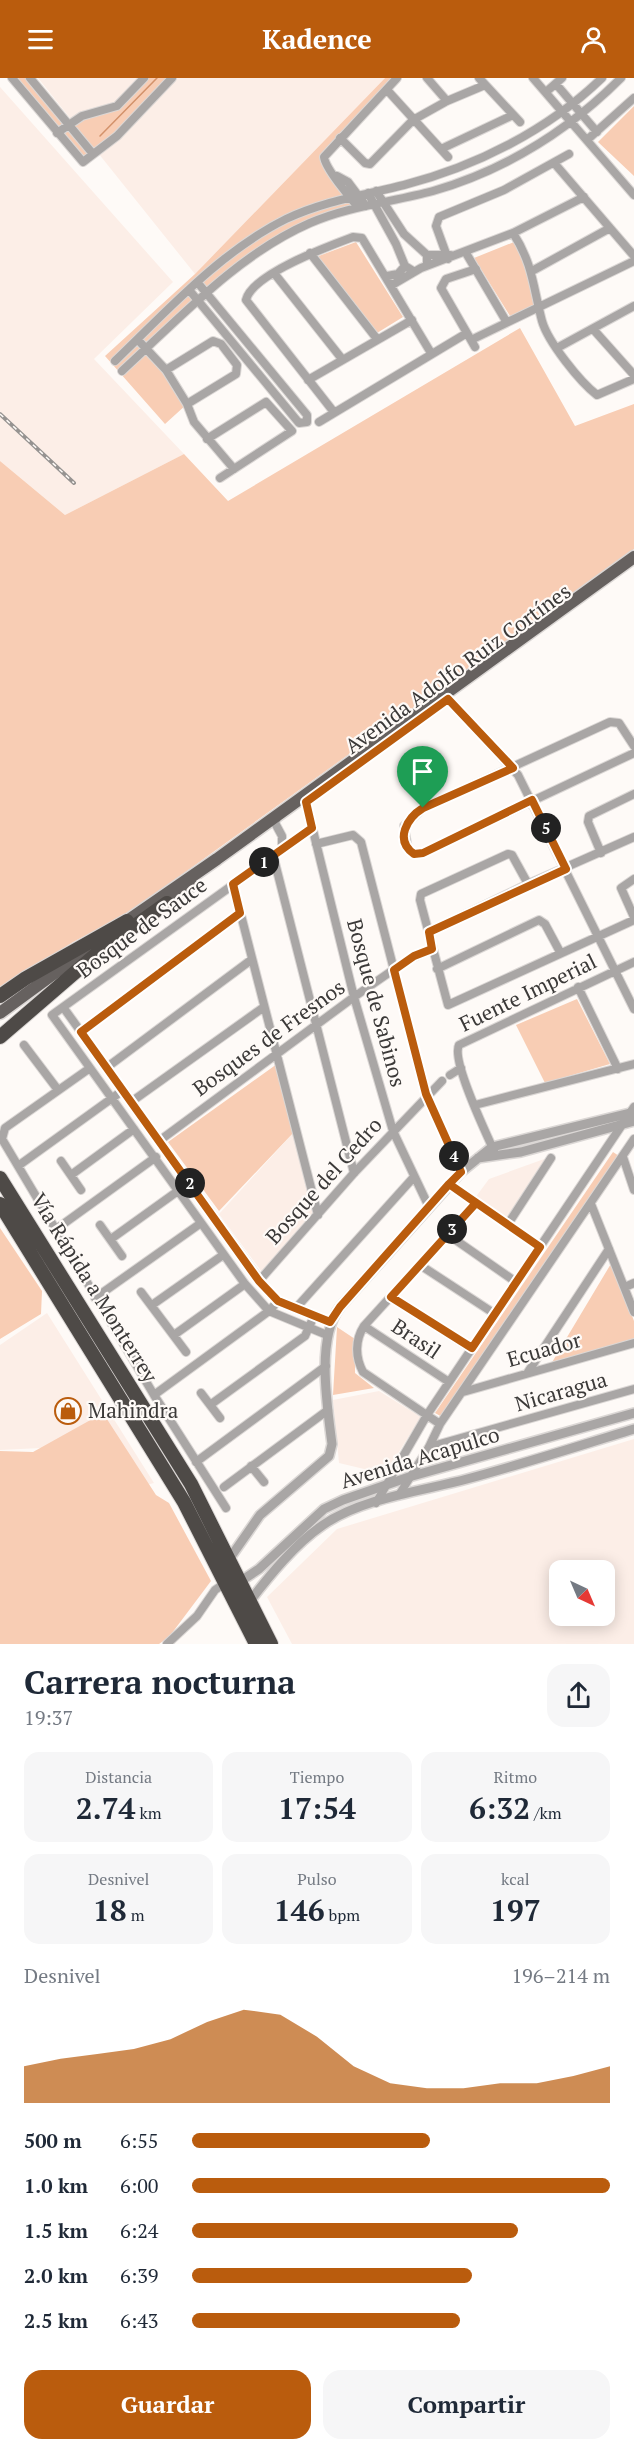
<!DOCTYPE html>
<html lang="es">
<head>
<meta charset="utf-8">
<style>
	:root { --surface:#fff; --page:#f6f6f7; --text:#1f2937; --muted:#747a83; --accent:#ba5c0d }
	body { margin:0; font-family:"PT Serif",serif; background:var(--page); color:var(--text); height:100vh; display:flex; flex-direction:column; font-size:22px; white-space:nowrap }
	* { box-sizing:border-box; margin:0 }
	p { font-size:20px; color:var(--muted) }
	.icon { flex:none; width:33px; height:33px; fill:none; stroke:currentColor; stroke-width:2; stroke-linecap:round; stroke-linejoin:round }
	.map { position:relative; height:1566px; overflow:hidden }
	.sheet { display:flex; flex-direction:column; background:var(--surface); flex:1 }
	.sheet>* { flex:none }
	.needle { width:39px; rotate:136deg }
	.buttons { position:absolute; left:549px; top:1482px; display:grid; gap:12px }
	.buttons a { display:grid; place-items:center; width:66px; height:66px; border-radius:12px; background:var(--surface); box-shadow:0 3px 15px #0003; font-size:30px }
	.pin { position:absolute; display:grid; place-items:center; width:51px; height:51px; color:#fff; margin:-62px -26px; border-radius:50% 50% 50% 0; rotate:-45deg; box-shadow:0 0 6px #0007 }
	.pin .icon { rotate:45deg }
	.km { position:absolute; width:30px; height:30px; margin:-15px; border-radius:50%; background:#222; color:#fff; font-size:16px; line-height:30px; text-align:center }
	.round { display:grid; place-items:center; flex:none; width:63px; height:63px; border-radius:18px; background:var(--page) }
	.headline { display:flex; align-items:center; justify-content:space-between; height:102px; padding:0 24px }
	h1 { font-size:33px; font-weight:700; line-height:45px }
	.figures { display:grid; grid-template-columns:repeat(3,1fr); gap:9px; height:102px; padding:6px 24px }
	.figures div { display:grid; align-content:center; border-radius:15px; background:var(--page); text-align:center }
	.figures b { font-size:30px; font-weight:700 }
	.figures small { font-size:16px; font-weight:400 }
	.figures p { font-size:16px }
	.chart { height:168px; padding:12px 24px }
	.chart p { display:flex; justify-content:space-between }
	.chart svg { width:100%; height:108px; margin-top:6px; fill:var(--accent); opacity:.7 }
	.button { display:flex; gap:12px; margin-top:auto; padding:12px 24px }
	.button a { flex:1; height:69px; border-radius:18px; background:var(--accent); color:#fff; font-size:24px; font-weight:700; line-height:69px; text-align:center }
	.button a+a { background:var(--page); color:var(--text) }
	ul { padding:0 24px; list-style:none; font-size:20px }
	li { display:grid; grid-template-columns:96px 72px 1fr; align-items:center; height:45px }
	li i { height:15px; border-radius:8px; background:var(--accent) }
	header { display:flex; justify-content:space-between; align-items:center; height:78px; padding:0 24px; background:var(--accent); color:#fff; font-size:27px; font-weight:700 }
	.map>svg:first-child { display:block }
</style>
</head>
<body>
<header><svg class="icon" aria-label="menu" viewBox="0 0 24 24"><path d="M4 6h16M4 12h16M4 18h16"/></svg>Kadence<svg class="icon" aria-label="person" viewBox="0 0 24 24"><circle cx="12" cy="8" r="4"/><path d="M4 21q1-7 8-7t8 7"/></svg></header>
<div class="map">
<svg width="634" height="1566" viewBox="0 0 634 1566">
	<rect width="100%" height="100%" fill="#fefaf7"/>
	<path fill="#fceee7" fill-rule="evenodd" d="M38,0h347l-190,196z
		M0,9l173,195 -79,77 90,95 -119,61 -65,-54z
		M295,1053l20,83 -53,58 -43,-58z
		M547,1080l-39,60 -33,-20 14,-19z
		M47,1235l107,170 -35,9 -78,-44 -41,2v-105z
		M379,1313l42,26 -36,57 -46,-11 -6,-63z
		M634,1361v205h-342l-25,-47 70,-68zM560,1492h44v46h-44z"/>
	<path fill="#f8cdb4" d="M12,0h18l39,47 39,-15 36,-32h28l-55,58 -34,26z
		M385,0h12l-73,79 34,50 -79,31 -72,56 -8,-10 -9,7 9,10 -53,48 41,55 -22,20 -60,-68 90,-82z
		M634,28v70l-36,-34z
		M356,164l47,75 -26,16 -61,-76z
		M514,164l15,30 7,36 -26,8 -36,-58z
		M520,250l55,98 59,-22v145l-507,365 -54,28 -73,47v-528l65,54 119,-61 44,47z
		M577,921l33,65 -65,19 -29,-58z
		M277,986l18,67 -76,80 -51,-69z
		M613,1074l6,4 -175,262 -9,-5z
		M0,1150l42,63 -1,23 -41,25z
		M612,1184l22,59v19l-83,24z
		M337,1249l18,12v34l19,15 -41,7z
		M103,1335l53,82 13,8 42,78 -42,56 -10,7h-159v-193l33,1z"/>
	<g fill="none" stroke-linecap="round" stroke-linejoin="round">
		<path stroke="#d3926b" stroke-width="1.5" d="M100,58l57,-58"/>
		<defs>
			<path id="minor" d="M12,0l71,84 34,-26 55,-58
				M30,0l63,76
				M427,0l20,23
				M479,0l41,44
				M533,0l101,117
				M556,6l41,48
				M388,13l60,66
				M546,14l16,-14
				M57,55l25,-17 35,-10 27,-28
				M340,60l25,25 5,1 43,-44 34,-19 38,-16
				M587,62l47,-42
				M441,71l72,-34
				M555,86l79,92
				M337,98l11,6 18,24
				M376,113l28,43 23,21v10
				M368,115l28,51 9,22 8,5
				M358,129c-8,-9 -33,-39 -34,-50l73,-79
				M513,155c20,31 20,54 29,88 6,21 38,61 55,74l37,-16
				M310,175l67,86
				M466,175l40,68
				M427,177h23
				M448,181l-12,-33 3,-9 65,-27 65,-36
				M532,193l78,-43
				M274,195l68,86
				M387,198l11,-2 7,-8
				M392,207l29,-17 92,-35 71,-36
				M190,213l109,132 8,-1v-7l-109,-132
				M593,251l41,46
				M138,262l28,30 21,34 7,18 40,47
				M471,262l163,-79
				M475,269l-34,-59 5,-9 30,-10
				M557,270l77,-42
				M115,283c52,-50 106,-110 171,-142 38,-18 78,-24 118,-34 73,-19 144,-55 198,-107
				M166,292l47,-29 8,3 16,21 -1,9 -49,30
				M122,293c58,-53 115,-116 188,-148 39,-17 82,-21 123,-32 72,-21 135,-60 188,-113
				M308,302l104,-60
				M333,333l-87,-111c6,-26 83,-54 107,-63l9,1 69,115
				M319,344l148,-89
				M207,361l59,-37 26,29 -72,47
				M448,621l70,76 116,234
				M634,668l-15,-23 -9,-1 -187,86 -19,18 4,23 6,5 8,-1 212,-100
				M306,724l48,195 39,134 36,76
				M278,737l-3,8 7,13v12
				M312,750l-260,187 193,269 24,27 58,24
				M316,766l37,-9 8,7 65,252 35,78
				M601,775l-13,-31 1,-6 45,-22
				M273,777l81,318
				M634,801l-13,9 13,29
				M233,806l85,331
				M528,806l-16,-29 -4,-1 -87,40 -1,6 28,105 186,-85
				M429,854l99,-48 106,-47
				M437,891l102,-49 6,4 15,28
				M578,909l40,82
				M63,929l204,283 11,11 52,21
				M81,954l159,-119
				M24,967l34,45
				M90,990l-85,60 -3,11 152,256 72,113
				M106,990l145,-108
				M450,997l11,-7
				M131,1024l133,-95
				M475,1027l159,-41
				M159,1063l195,-144 52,-36 25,-12
				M494,1073c-8,-18 -43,-91 -35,-106l175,-83
				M623,1079l11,33
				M61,1083l20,29
				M18,1088l104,-75
				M71,1097l63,-46
				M449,1106l91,63
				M591,1126l43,108
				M508,1146l43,-66
				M100,1147l22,31
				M55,1152l101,-73
				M447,1156l69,48
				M111,1161l78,-56
				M420,1187l75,49
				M259,1203l95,-108 88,-92
				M625,1209l9,-4
				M141,1214l45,60
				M391,1219l81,52
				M95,1220l106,-75
				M152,1227l71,-50
				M296,1230l117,-130
				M364,1248l85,56
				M174,1257l71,-51
				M528,1294l81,-123
				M463,1314l171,-49
				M201,1315l19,25
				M154,1317l115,-84 9,-10
				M210,1327l95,-69 9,-20
				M440,1346l-77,-52c-8,-15 -8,-32 1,-46l112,-123
				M429,1369l205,-58
				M196,1384l130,-96
				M251,1388l13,16
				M224,1409l104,-77
				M399,1417l30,-48 11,-23 194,-285
				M376,1425l51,-88 207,-308
				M167,1566l30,-28 18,-26 10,-7"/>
			<path id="tertiary" d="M478,1080l43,-6 113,-31
				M230,1480l30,-43 69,-59 3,-12c-5,-39 -16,-106 8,-137l121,-135 31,-25 142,-35
				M241,1503l18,-12 65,-60 19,-9 66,-23 225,-64
				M250,1523c20,-26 45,-57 73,-76 39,-27 99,-34 144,-46 56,-15 111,-33 167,-50"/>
			<path id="primary" d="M160,829l32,-22
				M120,848l97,-67 417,-302
				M0,935l89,-65"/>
			<path id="motorway" d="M0,918l26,-18 101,-57
				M0,959l101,-87 66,-47
				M0,1100l191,306 80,160
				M0,1126l184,298 72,142"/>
		</defs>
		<use href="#minor" stroke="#dbd7d5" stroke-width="10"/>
		<use href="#tertiary" stroke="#dbd7d5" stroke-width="12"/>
		<use href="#primary" stroke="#dbd7d5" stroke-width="15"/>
		<use href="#motorway" stroke="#dbd7d5" stroke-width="16"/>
		<use href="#minor" stroke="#a9a6a5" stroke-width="8"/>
		<use href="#tertiary" stroke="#a9a6a5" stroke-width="9"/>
		<use href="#primary" stroke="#66615f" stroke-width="12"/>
		<use href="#motorway" stroke="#4e4a47" stroke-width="14"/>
		<defs>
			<path id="rail" d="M0,336l74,69"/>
		</defs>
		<use href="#rail" stroke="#969391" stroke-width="4"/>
		<use href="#rail" stroke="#fefaf7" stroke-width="1.5" stroke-dasharray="4.5" stroke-linecap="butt"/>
	</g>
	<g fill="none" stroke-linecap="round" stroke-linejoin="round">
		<defs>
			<path id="route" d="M423,730l90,-40 -65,-69 -142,103 6,26 -79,56 7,29 -159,119 178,249 19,20 52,21 10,-15 109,-123 27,19 -85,94 81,51 68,-101 -91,-63 12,-12 -35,-78 -32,-124 20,-14 18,-7 -3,-17 137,-63 -34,-69 -109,53 -9,1c-20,-14 -7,-36 9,-46"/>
		</defs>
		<use href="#route" stroke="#fff" stroke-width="12"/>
		<use href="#route" stroke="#ba5c0d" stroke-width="8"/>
	</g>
	<defs>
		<symbol id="shop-ring" viewBox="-11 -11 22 22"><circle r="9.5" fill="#fefaf7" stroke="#ba5c0d" stroke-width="1.5"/><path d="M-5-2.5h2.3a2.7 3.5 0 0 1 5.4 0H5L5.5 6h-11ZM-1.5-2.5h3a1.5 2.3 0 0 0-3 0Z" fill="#ba5c0d"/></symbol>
	</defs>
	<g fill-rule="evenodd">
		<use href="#shop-ring" x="53" y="1318" width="30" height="30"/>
	</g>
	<g text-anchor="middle" stroke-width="4.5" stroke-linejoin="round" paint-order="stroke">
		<g font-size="21" fill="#3b3938" stroke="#fefaf7">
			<text transform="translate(458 591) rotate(-36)" y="7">Avenida Adolfo Ruiz Cortínes</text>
			<text transform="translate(142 850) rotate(-36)" y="7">Bosque de Sauce</text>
			<text transform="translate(528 915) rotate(-26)" y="7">Fuente Imperial</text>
			<text transform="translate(376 925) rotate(75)" y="7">Bosque de Sabinos</text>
			<text transform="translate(269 960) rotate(-36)" y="7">Bosques de Fresnos</text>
			<text transform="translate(324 1103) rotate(-48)" y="7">Bosque del Cedro</text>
			<text transform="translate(94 1210) rotate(58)" y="7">Vía Rápida a Monterrey</text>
			<text transform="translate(416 1261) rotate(34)" y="7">Brasil</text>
			<text transform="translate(544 1272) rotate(-16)" y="7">Ecuador</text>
			<text transform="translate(561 1314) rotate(-16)" y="7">Nicaragua</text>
			<text transform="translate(420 1380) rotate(-17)" y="7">Avenida Acapulco</text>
		</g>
		<g font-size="21" fill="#3b3938" stroke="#fefaf7" text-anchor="start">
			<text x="88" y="1340">Mahindra</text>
		</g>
	</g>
</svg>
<div class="buttons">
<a><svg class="needle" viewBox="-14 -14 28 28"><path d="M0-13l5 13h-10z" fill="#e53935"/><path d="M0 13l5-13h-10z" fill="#747a83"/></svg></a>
</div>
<div class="pin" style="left:423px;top:730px;background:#1e9e55"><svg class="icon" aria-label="arrive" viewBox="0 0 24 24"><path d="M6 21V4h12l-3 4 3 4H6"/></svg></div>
<b class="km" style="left:264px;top:784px">1</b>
<b class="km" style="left:190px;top:1105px">2</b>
<b class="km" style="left:452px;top:1151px">3</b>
<b class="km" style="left:454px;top:1078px">4</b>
<b class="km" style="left:546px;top:750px">5</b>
</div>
<section class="sheet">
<div class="headline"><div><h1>Carrera nocturna</h1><p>19:37</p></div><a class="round"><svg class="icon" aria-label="share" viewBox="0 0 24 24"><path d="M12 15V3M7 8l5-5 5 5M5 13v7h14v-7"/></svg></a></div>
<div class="figures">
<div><p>Distancia</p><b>2.74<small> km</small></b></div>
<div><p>Tiempo</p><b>17:54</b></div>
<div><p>Ritmo</p><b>6:32<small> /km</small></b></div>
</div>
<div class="figures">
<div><p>Desnivel</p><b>18<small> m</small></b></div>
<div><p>Pulso</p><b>146<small> bpm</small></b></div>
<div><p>kcal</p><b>197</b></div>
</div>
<div class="chart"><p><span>Desnivel</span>196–214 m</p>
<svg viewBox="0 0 160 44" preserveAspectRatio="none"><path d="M0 44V29L10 26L20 24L30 22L40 18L50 11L60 6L70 8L80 17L90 29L100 36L110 38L120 38L130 36L140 36L150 33L160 29V44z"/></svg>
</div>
<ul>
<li><b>500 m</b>6:55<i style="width:57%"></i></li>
<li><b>1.0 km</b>6:00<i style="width:100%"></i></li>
<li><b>1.5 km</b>6:24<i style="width:78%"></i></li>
<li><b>2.0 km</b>6:39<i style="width:67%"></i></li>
<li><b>2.5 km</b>6:43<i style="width:64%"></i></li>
</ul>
<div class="button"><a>Guardar</a><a>Compartir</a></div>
</section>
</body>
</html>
